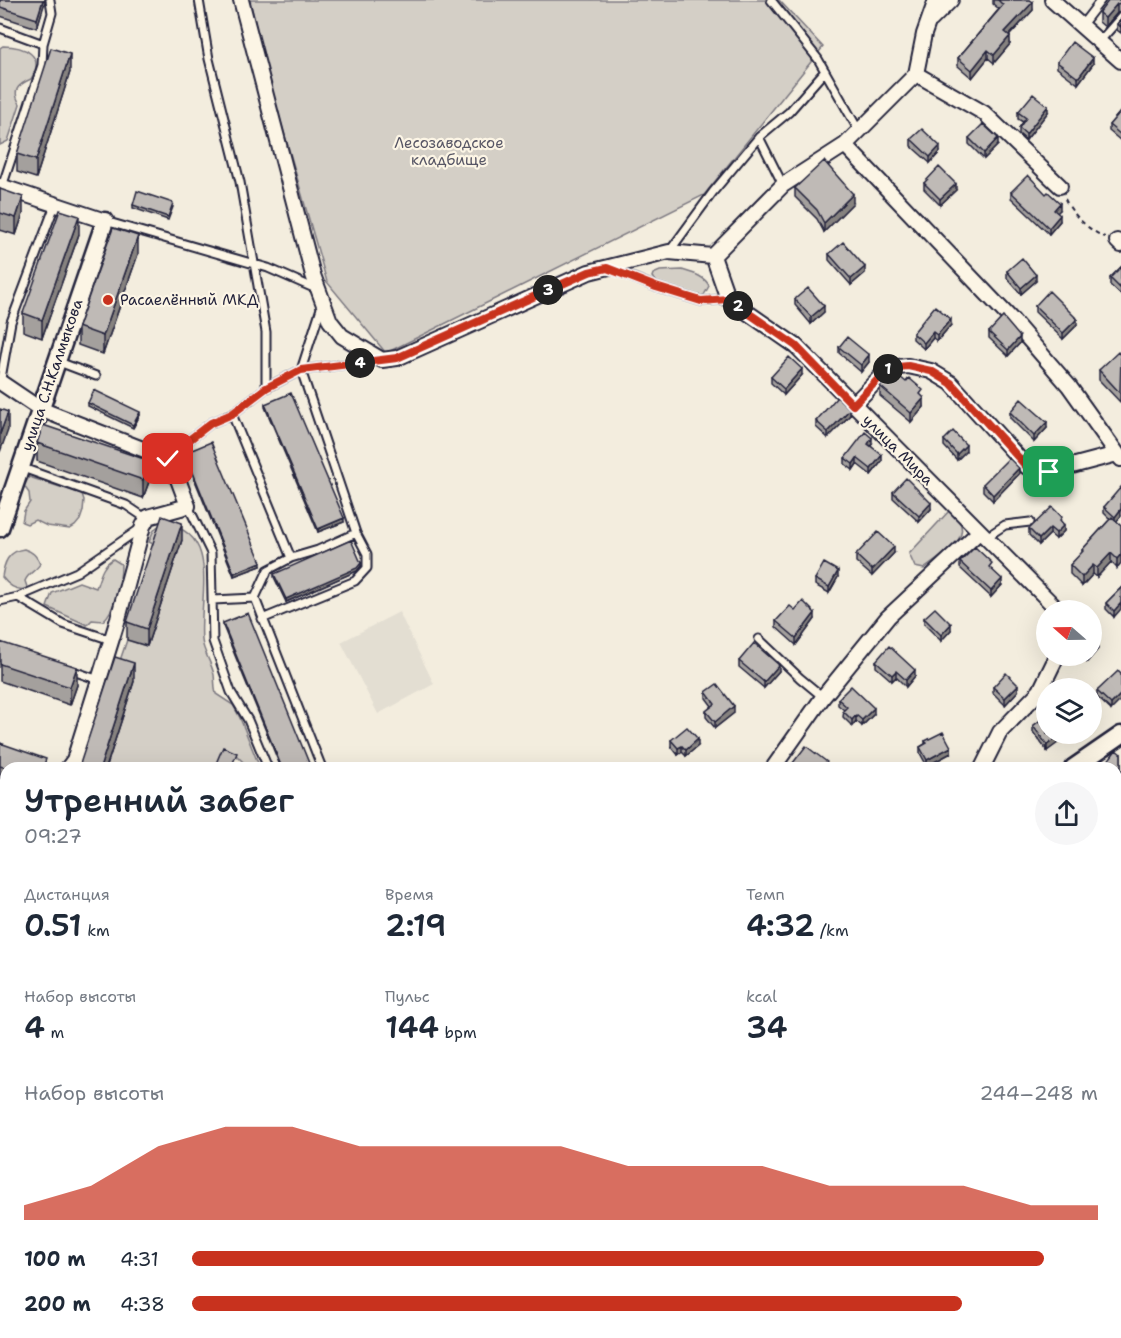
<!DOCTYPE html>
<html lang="ru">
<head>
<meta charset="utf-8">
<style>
	:root { --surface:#fff; --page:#f6f6f7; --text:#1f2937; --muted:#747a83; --accent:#c8321e }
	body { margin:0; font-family:"Shantell Sans",sans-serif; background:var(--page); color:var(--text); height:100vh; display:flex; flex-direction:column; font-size:22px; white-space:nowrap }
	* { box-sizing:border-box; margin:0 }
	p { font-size:20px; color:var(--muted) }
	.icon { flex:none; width:33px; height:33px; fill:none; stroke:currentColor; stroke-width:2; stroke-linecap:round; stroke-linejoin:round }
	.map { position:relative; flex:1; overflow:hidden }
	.side { position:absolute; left:0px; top:762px; width:1122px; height:576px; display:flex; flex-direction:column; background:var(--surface); border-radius:18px 18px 0 0; box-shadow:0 6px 24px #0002 }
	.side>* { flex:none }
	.needle { width:39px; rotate:290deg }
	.controls { position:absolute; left:1036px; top:600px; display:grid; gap:12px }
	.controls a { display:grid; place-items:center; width:66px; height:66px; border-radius:50%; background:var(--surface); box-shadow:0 6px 24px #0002; font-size:30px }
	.pin { position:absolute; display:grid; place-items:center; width:51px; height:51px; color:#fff; margin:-26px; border-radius:12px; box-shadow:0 3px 9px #0006 }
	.km { position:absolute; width:30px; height:30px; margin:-15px; border-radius:50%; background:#222; color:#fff; font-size:16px; line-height:30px; text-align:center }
	.round { display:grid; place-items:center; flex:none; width:63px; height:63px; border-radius:32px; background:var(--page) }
	.head { display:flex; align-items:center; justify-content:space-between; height:102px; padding:0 24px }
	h1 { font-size:33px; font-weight:600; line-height:45px }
	.stats { display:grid; grid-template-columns:repeat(3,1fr); gap:9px; height:102px; padding:6px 24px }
	.stats div { display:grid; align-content:center }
	.stats b { font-size:30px; font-weight:600 }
	.stats small { font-size:16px; font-weight:400 }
	.stats p { font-size:16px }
	.chart { height:168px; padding:12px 24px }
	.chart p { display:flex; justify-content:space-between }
	.chart svg { width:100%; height:108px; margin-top:6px; fill:var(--accent); opacity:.7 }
	ul { padding:0 24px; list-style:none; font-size:20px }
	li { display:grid; grid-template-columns:96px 72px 1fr; align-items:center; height:45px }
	li i { height:15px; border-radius:8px; background:var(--accent) }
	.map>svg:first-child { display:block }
</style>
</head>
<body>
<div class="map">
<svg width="1121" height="1338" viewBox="0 0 1121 1338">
	<rect width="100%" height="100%" fill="#f3edde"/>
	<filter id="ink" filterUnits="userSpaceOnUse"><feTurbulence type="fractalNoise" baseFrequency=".0167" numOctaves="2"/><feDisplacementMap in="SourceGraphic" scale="12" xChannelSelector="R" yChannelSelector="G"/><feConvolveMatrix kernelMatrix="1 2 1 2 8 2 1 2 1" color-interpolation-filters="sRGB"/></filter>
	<g filter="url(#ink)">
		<path fill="#e3ded2" d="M399,612l35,72 -56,30 -37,-72z"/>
		<path fill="#d4cfc6" stroke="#7b7880" stroke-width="1.5" d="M250,0h529l44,47 -119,148 -318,158 -59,-71 -64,-223z
			M3,46c21,0 43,9 28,33 -14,6 -19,12 -11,25l-12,37 -8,4v-97z
			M682,270c10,3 23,6 27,16l-5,9 -5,2c-14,-4 -39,-7 -47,-20l1,-3 7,-3z
			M29,477l53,17 2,6 -1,11 -3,9 -5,6 -5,3 -23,-3 -12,-6 -8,4 -5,-2 2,-11 6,-9 -1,-9 -5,-7z
			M949,511c33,23 -7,44 -25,58l-9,-2 -6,-13z
			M166,524c56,10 32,76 36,116 1,12 10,23 12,35 1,7 0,12 2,19l17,11 7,13 20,50h-11l-12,-12 -14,-6 -8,18h-109l28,-86 -19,-7 12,-35 19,6 12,-100 -9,-4c4,-10 5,-17 17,-18z
			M24,549c9,3 12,6 16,15 -4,7 -12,9 -15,17l2,6 -1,2c-10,2 -18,-4 -24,-12 2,-14 6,-26 22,-28z
			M113,559l8,5c0,17 -5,45 -18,57l-11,-1 -5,5 -2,-1 -38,-17 5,-14 27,-11 17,6c4,-11 6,-23 17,-29z"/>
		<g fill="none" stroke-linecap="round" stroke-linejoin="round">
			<defs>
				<path id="service" d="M199,0l10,59 31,123 26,150v56
					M771,0l47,59 41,72
					M1081,26l20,-26
					M0,28l43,16 -1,21 -40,122
					M1099,42l22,-25
					M43,44l9,-31 -2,-13
					M759,137l24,48
					M105,221l163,47 48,21
					M669,252l44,-60 46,-55 30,-25 36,-41
					M609,268l47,19 45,14 27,-2
					M322,305l-21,65 78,-10
					M59,362l37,14
					M0,384l11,-62 44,-117
					M232,414l59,144
					M168,459l8,-9 35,-27 21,-9 34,-26 35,-18 55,163
					M20,467l106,38 21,14
					M188,506l23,47 2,88 18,51 17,28 20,48
					M985,538l20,-13 25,-3
					M18,597l45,27 48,16
					M255,598l13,-28 23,-12 27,-8 38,-17 11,21v14l-12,13 -93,38
					M213,600l42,-2 67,170
					M0,601l18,-4 59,-25 64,-44
					M759,639l41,39 23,19
					M70,670l29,10
					M0,833l6,5
					M0,1301l6,-7
					M251,1332l6,6
					M300,1332l6,6
					M83,1338l8,-6"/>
				<path id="minor" d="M241,0l72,275 17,46 12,15 40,24 15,-2 192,-86 80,-20 44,4
					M936,0l-12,34 -8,40 -71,71 -62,40 -70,71 15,43 68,47 262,264
					M1052,0l69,61
					M931,20l20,-20
					M916,74l68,39 76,73
					M845,145l168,176 56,65 52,73
					M0,186l105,35
					M1117,241l4,4
					M0,382l40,27 128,50 5,7 15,40 -40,11 -5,9 -25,93 -44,141 -6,8
					M853,405l36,-37 19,-2 23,5 20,12 76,84 22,5 68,-18
					M773,768l50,-71 65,-80 91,-85
					M982,768l18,-36 40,-41 17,-35
					M0,1187l6,2"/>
				<path id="tertiary" d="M0,528l105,-307
					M1073,768l48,-33
					M196,1338l6,-6"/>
			</defs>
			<use href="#service" stroke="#22223b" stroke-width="11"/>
			<use href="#minor" stroke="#22223b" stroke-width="18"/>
			<use href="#tertiary" stroke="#22223b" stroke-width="21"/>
			<path stroke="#22223b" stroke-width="2" stroke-dasharray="4.5 4.5" stroke-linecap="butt" d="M1065,199c7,15 24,32 40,38
				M1116,868l5,-3"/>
			<use href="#service" stroke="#fcf5e5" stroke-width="7"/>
			<use href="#minor" stroke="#fcf5e5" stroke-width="14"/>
			<use href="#tertiary" stroke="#fcf5e5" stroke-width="16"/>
		</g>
		<path fill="#a4a09d" stroke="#22223b" stroke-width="1.5" d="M0,0h45l-8,28 -37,-12z
			M993,0h37l3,10 -24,26 1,8 -16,19 -6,-5 -16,20 -14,-12v-8l41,-49 -6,-5z
			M1121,0v12l-4,1 -12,14 -6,-5v-9z
			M1121,19v14l-4,-3v-6z
			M1057,62l36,2 -15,20 -21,-16z
			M70,72l-34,106 -19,-6v-18z
			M1121,111v30l-12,-10v-6z
			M1018,112h30l-22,28 -7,-6v-6l4,-6 -5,-3z
			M969,138l29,7 -14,14 -15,-15z
			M911,139l29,13 -10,11 -19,-17z
			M924,183l32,7 -16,15 -16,-16z
			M795,188l58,15 -29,29 -7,-13 -22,-22z
			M0,189l23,25 -7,21 -16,-5z
			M1011,192l49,18 -3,2 3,9 -11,13 -38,-36z
			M133,205l40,2 -5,13 -35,-12z
			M79,234l-37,104 -19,-7v-18z
			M138,254l-35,100 -25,-9v-18z
			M829,254l36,19 -14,12 -22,-25z
			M1121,267v28l-11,-10v-7z
			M1007,271l29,10 -15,13 -14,-16z
			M795,299l29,13 -13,12 -16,-19z
			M1035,306l42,19 -14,14 -28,-27z
			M951,325l-14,16 -4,-3 -9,11 -11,-10v-6z
			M989,332l31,11 -12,13 -19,-18z
			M839,347l30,15 -8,10 -22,-19z
			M1121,356l-1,46 -21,-22v-10z
			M802,375l-18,20 -13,-12v-6z
			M906,382l17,15 1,10 -13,15 -31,-26v-10z
			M88,403l52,12 -7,13 -45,-22z
			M265,404l79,118 -26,10 -53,-125z
			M1010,412l37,16 -13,14 -24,-24z
			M850,415l-22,23 -12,-11v-6z
			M944,440l22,11 -9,9 -13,-14z
			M37,443l113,36 -7,19 -106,-37z
			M872,444l-1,2 11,15 -11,14 -14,-11 -4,6 -8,-6v-6z
			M185,453l76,113 -27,10 -49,-120z
			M1019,474l-26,27 -10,-10v-7z
			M893,492l38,17 -12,13 -26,-24z
			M1104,507l17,9 -5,5 5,4 -4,43 -6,-6 -14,15 -4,-3 -11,12 -12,-12v-9l12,-12v-3l28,-31 -6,-6z
			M1062,523l2,8 -8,8 -6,-5 -11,11 -10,-10v-6z
			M182,540l-35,106 -20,-6v-18z
			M894,553l-22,23 -16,-14v-7z
			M960,562l32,8 10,15 -11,12 -31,-29z
			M361,566l-4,5 -71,31 -12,-25v-3z
			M838,577l-9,16 -14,-8v-6z
			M1121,588l-7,29 -8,-8v-6z
			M795,610l20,9 -19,26 -20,-18v-6z
			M924,618l27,12 -10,11 -17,-17z
			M223,623l88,145h-30l-58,-142z
			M0,642l77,43 -7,20 -70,-24z
			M1098,649l-11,13 -7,-6h12z
			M739,661l40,10 -15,17 -25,-21z
			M876,661l39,15 -9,11 -10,-10 -4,4 -16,-14z
			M1121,674l-10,36 -14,-13v-6z
			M134,681l-28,87h-26v-4z
			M993,687l25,4 -13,14 -12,-12z
			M706,692l28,21 -19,15 -9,-11v-6l6,-5 -6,-8z
			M838,699l36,15 -12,12 -6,-5 -4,5 -9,-9 1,-7 -6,-5z
			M1047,715v36l-14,-19v-6z
			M671,740l27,6 -12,10 -4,-4 -4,3 -7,-9z
			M925,741l26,12 -24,13 -7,-13v-6l5,-3z
			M0,743l46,25h-40v18l-6,-2z
			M1121,754v38l-5,-4v-8l2,-3 -2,-2v-7h-9v-6z
			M50,1332v6h-29v-5z"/>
		<path fill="#86827f" stroke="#22223b" stroke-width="1.5" d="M43,0h2v2l-8,26v-9z
			M1033,2v8l-28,30v-8z
			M1117,4v9l-12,14v-9z
			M1010,36v8l-16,19v-8z
			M988,50v8l-16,20v-8z
			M70,54v18l-34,106v-18z
			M1093,58v6l-15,20v-6z
			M1048,106v6l-22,28v-6z
			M998,138v7l-14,14v-6z
			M940,146v6l-10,11v-6z
			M956,184v6l-16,15v-6z
			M853,194v9l-29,29v-9z
			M23,197v17l-7,21v-17z
			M1060,203v7l-6,6v-6z
			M1060,215v6l-11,13v-6z
			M79,216v18l-37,104v-18z
			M138,236v18l-35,100v-18z
			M865,267v6l-14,12v-6z
			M1036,275v6l-15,13v-6z
			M824,306v6l-13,12v-7z
			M951,319v6l-14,16v-6z
			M1077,319v6l-14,14v-6z
			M933,332v6l-9,11v-6z
			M1020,337v6l-12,13v-6z
			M869,355v7l-8,10v-7z
			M802,369v6l-18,20v-6z
			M924,398v9l-13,15v-9z
			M850,409v6l-22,23v-6z
			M8,412v18l-8,22v-18z
			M140,412v3l-7,13v-3z
			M1047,422v6l-13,14v-6z
			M872,438v6l-4,6v-6z
			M966,445v6l-9,9v-6z
			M882,455v6l-11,14v-6z
			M857,458v6l-4,6v-6z
			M150,461v18l-7,19v-18z
			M1019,468v6l-26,27v-6z
			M931,503v6l-12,13v-6z
			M1121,509v7l-6,7v-6z
			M344,518v4l-26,10v-3z
			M182,523v17l-35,106v-17z
			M1064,525v6l-8,8v-6z
			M1050,528v6l-11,11v-6z
			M894,547v6l-22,23v-6z
			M1111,553v9l-14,15v-9z
			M1121,554v9l-4,5v-9z
			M261,562v4l-27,10v-3z
			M361,563v3l-4,5 -71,31v-3z
			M1093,565v9l-11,12v-9z
			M838,571v6l-9,16v-6z
			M1002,579v6l-11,12v-6z
			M1121,603v6l-7,8v-6z
			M815,613v6l-19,26v-7z
			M951,624v6l-10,11v-6z
			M1098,642v7l-11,13v-6h5v-6z
			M134,663v18l-28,87h-6z
			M779,665v6l-15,17v-6z
			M77,667v18l-7,20v-18z
			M915,670v6l-9,11v-7z
			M896,671v6l-4,4v-6z
			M1018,685v6l-13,14v-7z
			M1121,694v6l-10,10v-6z
			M734,706v7l-19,15v-6z
			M874,708v6l-12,12v-6z
			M856,715v6l-4,5v-6z
			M1062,734h8l-23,17v-6z
			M698,739v7l-12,10v-6z
			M682,746v6l-4,3v-7z
			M951,747v6l-24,13v-6z
			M6,1246v6l-6,4v-6z"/>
		<path fill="#bfbab6" stroke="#22223b" stroke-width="1.5" d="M0,0h43l-6,19 -37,-12z
			M998,0h32l3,2 -28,30 5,4 -16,19 -6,-5 -16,20 -14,-12 45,-53z
			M1109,0h12v3l-4,1 -12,14 -6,-5z
			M1121,19v8l-4,-3z
			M1072,42l21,16 -15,20 -21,-16z
			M51,48l19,6 -34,106 -19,-6z
			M1033,94l15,12 -22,28 -7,-6 7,-10 -8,-6z
			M1121,111v24l-12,-10z
			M983,124l15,14 -14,15 -15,-15z
			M922,129l18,17 -10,11 -19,-18z
			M824,161l29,33 -29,29 -7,-13 -22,-22z
			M939,167l17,17 -16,15 -16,-16z
			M1028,175l18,19 2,-2 12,11 -6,7 6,5 -11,13 -38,-36z
			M0,189l23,8 -7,21 -16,-5z
			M137,191l36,12 -5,14 -35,-12z
			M60,210l19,6 -37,104 -19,-7z
			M113,228l25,8 -35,100 -25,-9z
			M843,242l22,25 -14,12 -22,-25z
			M1022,258l14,17 -15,13 -14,-17z
			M1121,267v22l-11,-11z
			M808,288l16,18 -13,11 -16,-18z
			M1049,291l28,28 -14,14 -28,-27z
			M935,306l16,13 -14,16 -4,-3 -9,11 -11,-10z
			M1003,317l17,20 -12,13 -19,-18z
			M847,337l22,18 -8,10 -22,-18z
			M1118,352l3,4 -1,37 -21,-23z
			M789,357l13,12 -18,20 -13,-12z
			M893,371l13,11 3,-4 14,12 -3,4 4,4 -13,15 -31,-27z
			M94,390l46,22 -7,13 -45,-22z
			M291,393l53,125 -26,11 -53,-125z
			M837,397l13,12 -22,23 -12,-11z
			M1021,399l26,23 -13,14 -24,-24z
			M0,409l8,3 -8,22z
			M43,425l107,36 -7,19 -106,-37z
			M953,431l13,14 -9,9 -13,-14z
			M865,432l7,6 -4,6 14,11 -11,14 -14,-11 -4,6 -8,-6z
			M211,442l50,120 -27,11 -49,-120z
			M1009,458l10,10 -26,27 -10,-11z
			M906,478l25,25 -12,13 -26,-24z
			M1121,487v22l-6,8 -11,-10z
			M1052,507l10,10 -2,3 4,5 -8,8 -6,-5 -11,11 -10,-10z
			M162,516l20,7 -35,106 -20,-7z
			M1112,517l9,8v29l-4,5 -6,-6 -14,15 -4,-3 -11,12 -12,-12 13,-14 -1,-1z
			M878,532l16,15 -22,23 -16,-15z
			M351,540l10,23 -4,5 -71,31 -12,-25z
			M975,547l17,16 -3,4 13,12 -11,12 -31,-29z
			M824,563l14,8 -9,16 -14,-8z
			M1121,588v15l-7,8 -8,-8z
			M803,601l12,12 -19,25 -20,-17 14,-15 5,4z
			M935,608l16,16 -10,11 -17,-17z
			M248,613l63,155h-29l-59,-145z
			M1092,637l6,5 -6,8z
			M0,642l77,25 -7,20 -70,-23z
			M754,643l25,22 -15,17 -25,-21z
			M889,646l26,24 -9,10 -10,-9 -4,4 -16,-14z
			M115,657l19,6 -34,105h-7l-13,-4z
			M1118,671l3,3v20l-10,10 -14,-13z
			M1006,673l12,12 -13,13 -12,-11z
			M717,684l17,22 -19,16 -9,-11 9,-7 -9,-12z
			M851,686l23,22 -12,12 -6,-5 -4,5 -9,-9 4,-4 -9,-8z
			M1047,715v19h15l-15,11 -14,-19z
			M687,727l11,12 -12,11 -4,-4 -4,2 -7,-8z
			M943,732l8,15 -24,13 -7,-13 7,-4 -2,-2z
			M0,743l46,16 -3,9h-37l-6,-2z
			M806,746l21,16 -5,6h-33z
			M223,747l14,6 -6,15h-17z
			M1116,750l5,4v19l-14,-11z
			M1121,773v12l-5,-3z
			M2,1216l4,6v24l-6,4v-33z
			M22,1332h26l2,1 -5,5h-18z"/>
	</g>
	<g fill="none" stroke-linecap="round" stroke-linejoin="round" filter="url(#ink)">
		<defs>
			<path id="route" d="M168,459l8,-9 35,-27 21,-9 34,-26 35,-18 96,-12 192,-86 18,-4 49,19 45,14 27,-2 68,47 57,59 36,-37 19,-2 23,5 20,12 76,84 22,5"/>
		</defs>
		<use href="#route" stroke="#fff" stroke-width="12"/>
		<use href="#route" stroke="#c8321e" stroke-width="8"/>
	</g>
	<circle fill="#c8321e" stroke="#fcf5e5" stroke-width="2" cx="108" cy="300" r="6"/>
	<g text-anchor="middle" stroke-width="4.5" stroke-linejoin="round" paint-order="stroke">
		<g font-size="15" fill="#575665" stroke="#fcf5e5">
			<text x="449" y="148">Лесозаводское<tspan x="449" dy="17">кладбище</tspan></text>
		</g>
		<g font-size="15" fill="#22223b" stroke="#fcf5e5" text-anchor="start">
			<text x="120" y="305">Расаелённый МКД</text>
		</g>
		<g font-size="15" fill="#22223b" stroke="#fcf5e5">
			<text transform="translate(52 375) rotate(-71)" y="5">улица С.Н.Калмыкова</text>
			<text transform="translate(898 450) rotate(45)" y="5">улица Мира</text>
		</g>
	</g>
</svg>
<div class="controls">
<a><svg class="needle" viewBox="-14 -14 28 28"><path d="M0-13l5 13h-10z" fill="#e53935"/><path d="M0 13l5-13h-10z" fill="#747a83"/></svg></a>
<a><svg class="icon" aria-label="layers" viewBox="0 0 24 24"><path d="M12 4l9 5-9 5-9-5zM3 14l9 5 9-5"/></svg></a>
</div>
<div class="pin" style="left:1049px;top:472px;background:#1e9e55"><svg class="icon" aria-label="arrive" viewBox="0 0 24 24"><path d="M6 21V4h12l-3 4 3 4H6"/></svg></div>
<div class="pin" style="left:168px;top:459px;background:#d93025"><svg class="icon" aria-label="check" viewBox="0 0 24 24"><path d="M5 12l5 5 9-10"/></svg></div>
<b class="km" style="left:888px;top:369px">1</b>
<b class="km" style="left:738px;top:306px">2</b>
<b class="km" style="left:548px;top:290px">3</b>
<b class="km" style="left:360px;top:363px">4</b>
<section class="side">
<div class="head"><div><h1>Утренний забег</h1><p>09:27</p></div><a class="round"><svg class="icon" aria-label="share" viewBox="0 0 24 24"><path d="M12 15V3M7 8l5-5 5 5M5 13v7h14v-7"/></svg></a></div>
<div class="stats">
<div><p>Дистанция</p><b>0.51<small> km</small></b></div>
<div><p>Время</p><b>2:19</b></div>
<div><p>Темп</p><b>4:32<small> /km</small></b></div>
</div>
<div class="stats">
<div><p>Набор высоты</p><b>4<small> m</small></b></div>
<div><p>Пульс</p><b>144<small> bpm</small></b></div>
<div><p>kcal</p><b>34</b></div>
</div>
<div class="chart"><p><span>Набор высоты</span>244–248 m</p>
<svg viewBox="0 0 160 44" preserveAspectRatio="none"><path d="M0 44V38L10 30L20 14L30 6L40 6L50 14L60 14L70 14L80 14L90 22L100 22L110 22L120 30L130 30L140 30L150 38L160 38V44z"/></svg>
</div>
<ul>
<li><b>100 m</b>4:31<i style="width:94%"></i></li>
<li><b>200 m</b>4:38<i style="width:85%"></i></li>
</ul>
</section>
</div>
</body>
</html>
